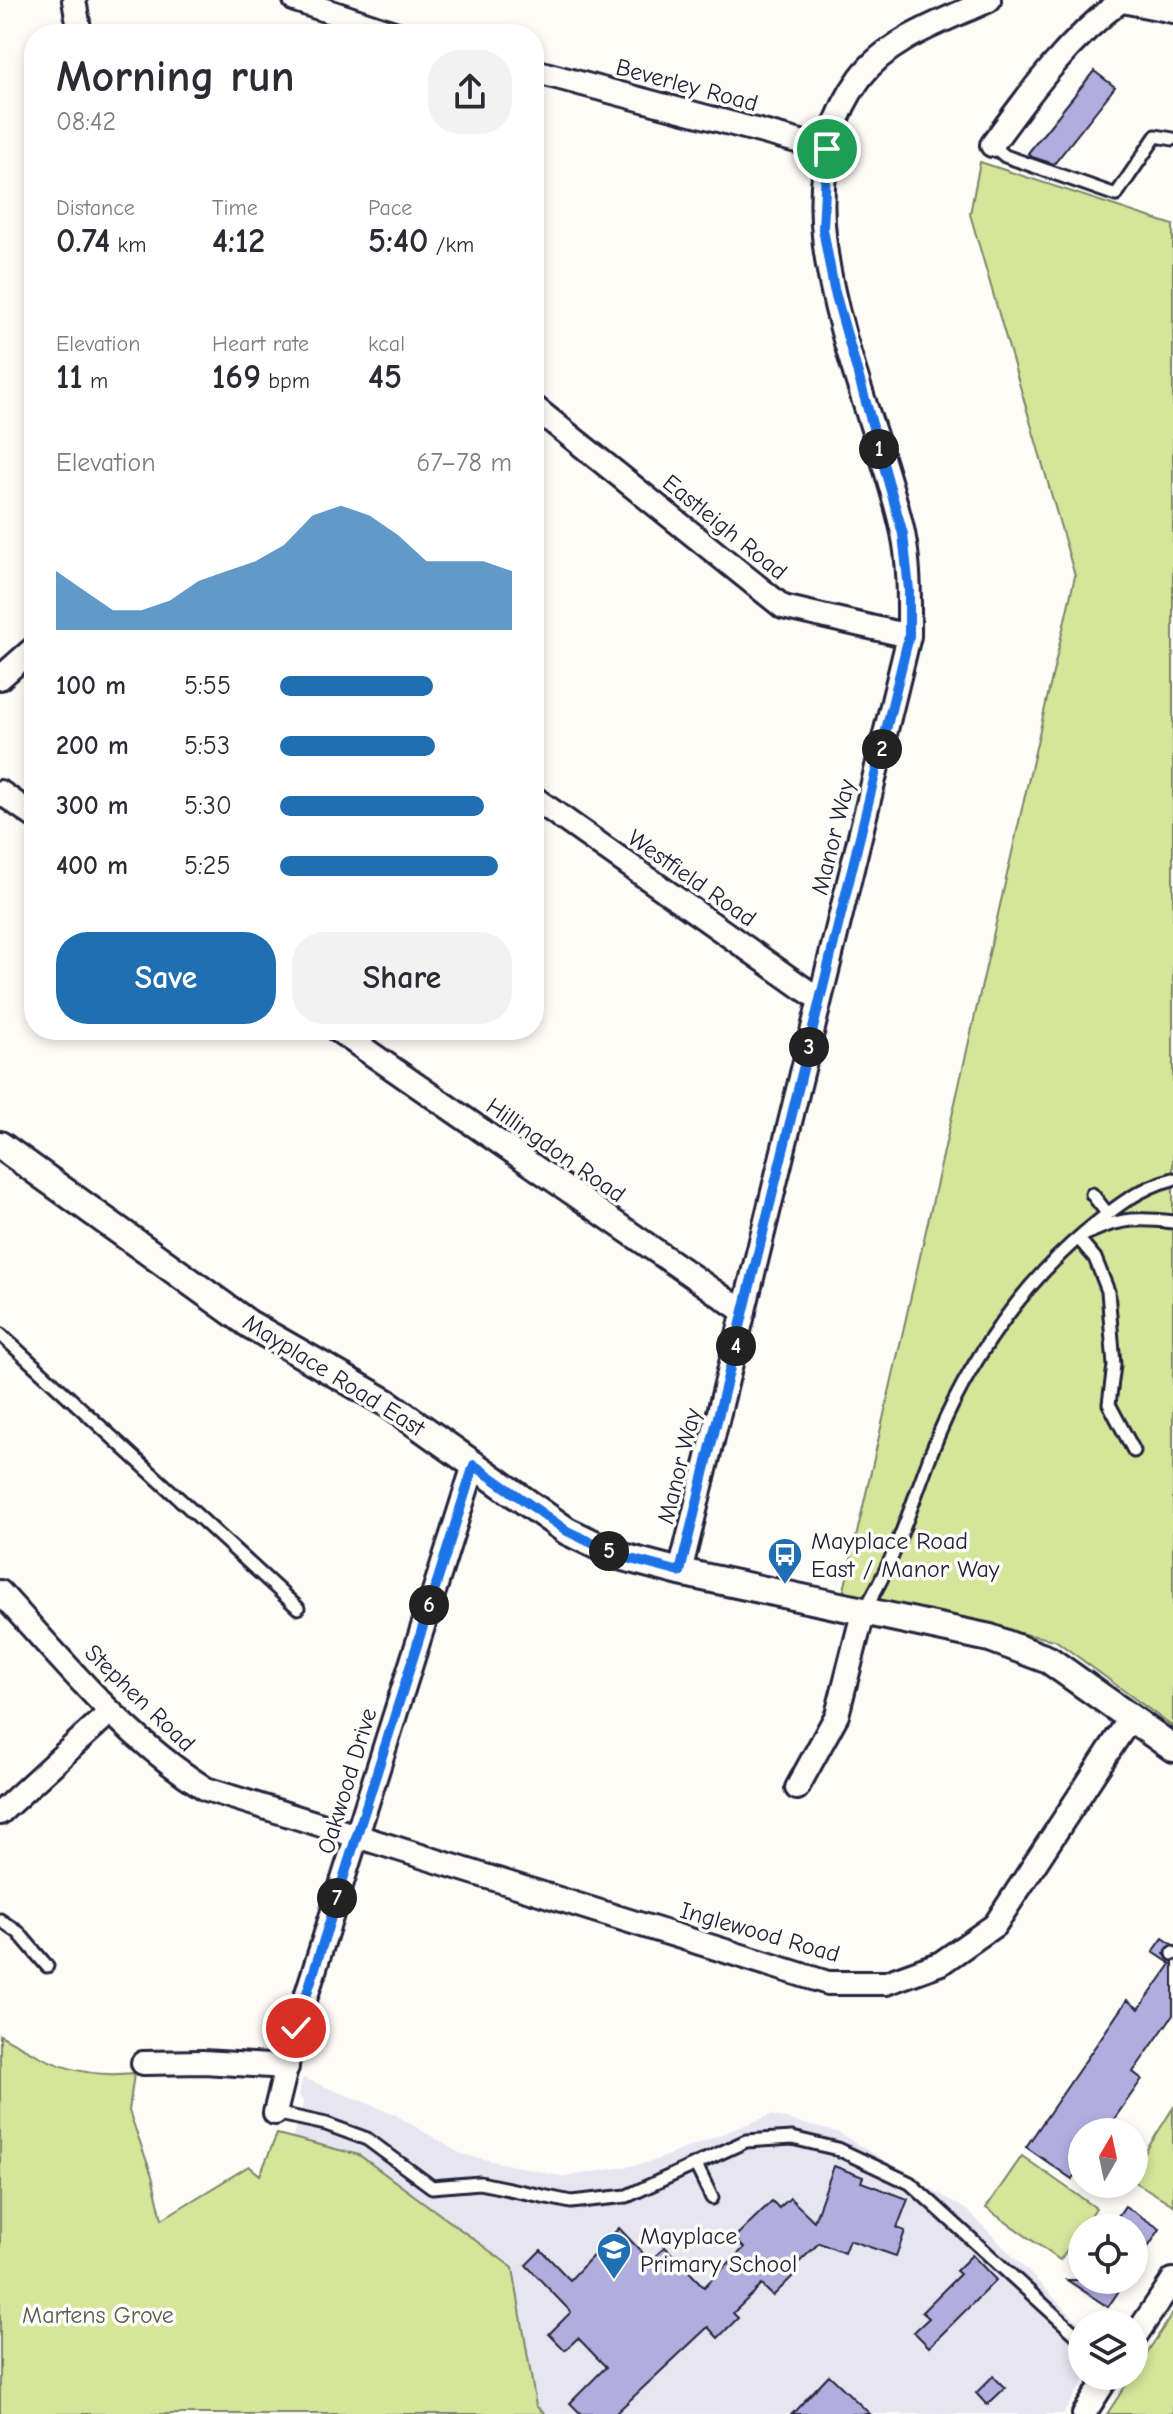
<!DOCTYPE html>
<html lang="en">
<head>
<meta charset="utf-8">
<style>
	:root { --surface:#fff; --page:#f2f2f3; --text:#2b2b33; --muted:#7c7c81; --accent:#1f6fb2 }
	body { margin:0; font-family:"Comic Neue",sans-serif; background:var(--page); color:var(--text); height:100vh; display:flex; flex-direction:column; font-size:30px; white-space:nowrap }
	* { box-sizing:border-box; margin:0 }
	p { font-size:26px; color:var(--muted) }
	.icon { flex:none; width:44px; height:44px; fill:none; stroke:currentColor; stroke-width:2; stroke-linecap:round; stroke-linejoin:round }
	.map { position:relative; flex:1; overflow:hidden }
	.details { position:absolute; left:24px; top:24px; width:520px; height:1016px; display:flex; flex-direction:column; background:var(--surface); border-radius:32px; box-shadow:0 4px 12px #0003 }
	.details>* { flex:none }
	.needle { width:52px; rotate:9deg }
	.fabs { position:absolute; left:1068px; top:2118px; display:grid; gap:16px }
	.fabs a { display:grid; place-items:center; width:80px; height:80px; border-radius:50%; background:var(--surface); box-shadow:0 4px 12px #0003; font-size:40px }
	.pin { position:absolute; display:grid; place-items:center; width:68px; height:68px; color:#fff; margin:-34px; border:4px solid #fff; border-radius:50%; box-shadow:0 2px 8px #0007 }
	.km { position:absolute; width:40px; height:40px; margin:-20px; border-radius:50%; background:#222; color:#fff; font-size:22px; line-height:40px; text-align:center }
	.round { display:grid; place-items:center; flex:none; width:84px; height:84px; border-radius:32px; background:var(--page) }
	.headline { display:flex; align-items:center; justify-content:space-between; height:136px; padding:0 32px }
	h1 { font-size:44px; font-weight:700; line-height:60px }
	.figures { display:grid; grid-template-columns:repeat(3,1fr); gap:12px; height:136px; padding:8px 32px }
	.figures div { display:grid; align-content:center }
	.figures b { font-size:34px; font-weight:700 }
	.figures small { font-size:22px; font-weight:400 }
	.figures p { font-size:22px }
	.chart { height:224px; padding:16px 32px }
	.chart p { display:flex; justify-content:space-between }
	.chart svg { width:100%; height:144px; margin-top:8px; fill:var(--accent); opacity:.7 }
	.action { display:flex; gap:16px; margin-top:auto; padding:16px 32px }
	.action a { flex:1; height:92px; border-radius:32px; background:var(--accent); color:#fff; font-size:32px; font-weight:700; line-height:92px; text-align:center }
	.action a+a { background:var(--page); color:var(--text) }
	ul { padding:0 32px; list-style:none; font-size:26px }
	li { display:grid; grid-template-columns:128px 96px 1fr; align-items:center; height:60px }
	li i { height:20px; border-radius:10px; background:var(--accent) }
	.map>svg:first-child { display:block }
</style>
</head>
<body>
<div class="map">
<svg width="1173" height="2414" viewBox="0 0 1173 2414">
	<rect width="100%" height="100%" fill="#fdfcf7"/>
	<filter id="ink" filterUnits="userSpaceOnUse"><feTurbulence type="fractalNoise" baseFrequency=".0125" numOctaves="2"/><feDisplacementMap in="SourceGraphic" scale="16" xChannelSelector="R" yChannelSelector="G"/><feConvolveMatrix kernelMatrix="1 2 1 2 8 2 1 2 1" color-interpolation-filters="sRGB"/></filter>
	<g filter="url(#ink)">
		<path fill="#e6e5f0" d="M303,2078l91,36 67,40 103,23 84,-14 123,-48 68,18 129,78 114,115v50h5l-24,38h-804l1,-239 17,-41 15,4 12,-37 -5,-5z"/>
		<path fill="#d5e599" stroke="#7c846a" stroke-width="2" d="M980,162l193,63v1502l-118,-87 -213,-41 233,-1023 -105,-362z
			M0,2035c49,27 76,44 134,38l-5,38 23,65 10,43 87,-53 11,9 17,-41 82,21 154,113 23,138 9,8h-545z
			M1173,2108v97l-39,-24v-11z
			M1022,2156l74,52 -36,52 -74,-52z
			M1173,2313v101h-66z"/>
		<path fill="#b1aedf" stroke="#22223b" stroke-width="2" d="M1094,71l21,16 -61,77 -22,-7 -4,-4z
			M1163,1938l10,7 -9,9 9,8v53l-40,57 9,7 -37,53h-23v32l-10,15 -46,-32 101,-147 12,9 32,-45 -18,-12z
			M834,2166l29,11 -2,5 47,17 -11,29 8,3 -9,25 -47,-16 -5,13 -25,-10 -30,29 4,4 -20,20 -11,-11 -29,28 5,5 -20,20 -10,-11 -93,87h-34l-11,-11 36,-36 -28,-29 -13,12 -16,-16 22,-22 -45,-47 15,-15 29,30 49,-52 31,33 15,-14 39,40 40,-39 -10,-10 38,-37 7,7 11,-10 24,23z
			M1125,2206l35,23 -26,40v-41h-24z
			M972,2255l24,25 -67,67 -15,-15 15,-14 -7,-6 38,-38 -4,-3z
			M1067,2280h59l-18,27z
			M829,2375l41,39h-78z
			M993,2376l12,12 -18,17 -11,-12z"/>
		<g fill="none" stroke-linecap="round" stroke-linejoin="round">
			<defs>
				<path id="service" d="M992,145l13,11 111,39 40,-59 17,3
					M1092,1194l15,19
					M0,1334l298,274
					M1134,1451l-25,-47 5,-39 -6,-74 -13,-33 -17,-20c36,-19 55,-21 95,-16
					M863,1612c29,-46 44,-94 63,-145 31,-88 88,-175 159,-235 28,-23 53,-44 88,-53
					M0,1920l18,12 29,34
					M1173,1953v1
					M275,2113l51,11 41,15 65,48 48,-4 91,19 56,-6 119,-55 46,-3 46,11 72,34 172,157
					M696,2165l16,33"/>
				<path id="minor" d="M74,0l6,34
					M295,0l102,34
					M534,71l293,78
					M992,145c38,-53 77,-106 130,-145
					M534,407l249,200 126,29
					M0,678l34,-30
					M0,792l34,24
					M534,798l286,202
					M337,1030l407,282
					M680,1572l229,-936c0,-34 1,-69 -6,-103 -29,-136 -137,-327 -43,-455 29,-40 87,-58 129,-78
					M0,1592c65,71 125,146 206,197l622,194h58l55,-20 54,-38 136,-208
					M797,1788l40,-73 26,-102
					M0,1813l110,-101
					M143,2063l60,-1 84,5
					M275,2113l21,-85 178,-563
					M1134,2338l39,-58
					M1084,2414l24,-38"/>
				<path id="tertiary" d="M1128,0l45,9
					M0,1145l249,179 138,79 180,128 52,25 61,16 310,66 59,22 124,88"/>
			</defs>
			<use href="#service" stroke="#22223b" stroke-width="17"/>
			<use href="#minor" stroke="#22223b" stroke-width="28"/>
			<use href="#tertiary" stroke="#22223b" stroke-width="32"/>
			<use href="#service" stroke="#fdfcf7" stroke-width="11"/>
			<use href="#minor" stroke="#fdfcf7" stroke-width="22"/>
			<use href="#tertiary" stroke="#fdfcf7" stroke-width="26"/>
		</g>
	</g>
	<g fill="none" stroke-linecap="round" stroke-linejoin="round" filter="url(#ink)">
		<defs>
			<path id="route" d="M296,2028l178,-563 93,66 52,25 61,16 229,-936v-46l-6,-56 -69,-245 -11,-60 4,-80"/>
		</defs>
		<use href="#route" stroke="#fff" stroke-width="16"/>
		<use href="#route" stroke="#1a73e8" stroke-width="10"/>
	</g>
	<defs>
		<symbol id="bus-pin" viewBox="-11 -11 22 30"><path d="M0 17L-7.5 6A9.5 9.5 0 1 1 7.5 6Z" fill="#1f6fb2" stroke="#fdfcf7"/><path d="M-5-6H5V4H4V6H2V4H-2V6H-4V4H-5ZM-3.5-4V0h7V-4ZM-3.5 1.2v1.5H-2V1.2ZM2 1.2v1.5H3.5V1.2Z" fill="#fff"/></symbol>
		<symbol id="school-pin" viewBox="-11 -11 22 30"><path d="M0 17L-7.5 6A9.5 9.5 0 1 1 7.5 6Z" fill="#1f6fb2" stroke="#fdfcf7"/><path d="M0-5L7-2L0 1L-7-2ZM-4 1L0 2.5L4 1V4Q0 6-4 4Z" fill="#fff"/></symbol>
	</defs>
	<g fill-rule="evenodd">
		<use href="#bus-pin" x="765" y="1535" width="40" height="54"/>
		<use href="#school-pin" x="594" y="2230" width="40" height="54"/>
	</g>
	<g text-anchor="middle" stroke-width="7" stroke-linejoin="round" paint-order="stroke">
		<g font-size="24" fill="#22223b" stroke="#fdfcf7">
			<text transform="translate(687 85) rotate(15)" y="8">Beverley Road</text>
			<text transform="translate(725 527) rotate(39)" y="8">Eastleigh Road</text>
			<text transform="translate(833 837) rotate(-76)" y="8">Manor Way</text>
			<text transform="translate(692 878) rotate(35)" y="8">Westfield Road</text>
			<text transform="translate(556 1150) rotate(35)" y="8">Hillingdon Road</text>
			<text transform="translate(334 1375) rotate(32)" y="8">Mayplace Road East</text>
			<text transform="translate(679 1466) rotate(-76)" y="8">Manor Way</text>
			<text transform="translate(140 1698) rotate(44)" y="8">Stephen Road</text>
			<text transform="translate(347 1781) rotate(-73)" y="8">Oakwood Drive</text>
			<text transform="translate(760 1932) rotate(16)" y="8">Inglewood Road</text>
		</g>
		<g font-size="24" fill="#22223b" stroke="#fdfcf7" text-anchor="start">
			<text x="811" y="1549">Mayplace Road<tspan x="811" dy="28">East / Manor Way</tspan></text>
			<text x="640" y="2244">Mayplace<tspan x="640" dy="28">Primary School</tspan></text>
		</g>
		<g font-size="24" fill="#585c57" stroke="#fdfcf7">
			<text x="98" y="2323">Martens Grove</text>
		</g>
	</g>
</svg>
<div class="fabs">
<a><svg class="needle" viewBox="-14 -14 28 28"><path d="M0-13l5 13h-10z" fill="#e53935"/><path d="M0 13l5-13h-10z" fill="#7c7c81"/></svg></a>
<a><svg class="icon" aria-label="locate" viewBox="0 0 24 24"><circle cx="12" cy="12" r="6"/><path d="M12 2v4M12 18v4M2 12h4M18 12h4"/></svg></a>
<a><svg class="icon" aria-label="layers" viewBox="0 0 24 24"><path d="M12 4l9 5-9 5-9-5zM3 14l9 5 9-5"/></svg></a>
</div>
<div class="pin" style="left:827px;top:149px;background:#1e9e55"><svg class="icon" aria-label="arrive" viewBox="0 0 24 24"><path d="M6 21V4h12l-3 4 3 4H6"/></svg></div>
<div class="pin" style="left:296px;top:2028px;background:#d93025"><svg class="icon" aria-label="check" viewBox="0 0 24 24"><path d="M5 12l5 5 9-10"/></svg></div>
<b class="km" style="left:879px;top:449px">1</b>
<b class="km" style="left:882px;top:749px">2</b>
<b class="km" style="left:809px;top:1047px">3</b>
<b class="km" style="left:736px;top:1346px">4</b>
<b class="km" style="left:609px;top:1551px">5</b>
<b class="km" style="left:429px;top:1605px">6</b>
<b class="km" style="left:337px;top:1898px">7</b>
<section class="details">
<div class="headline"><div><h1>Morning run</h1><p>08:42</p></div><a class="round"><svg class="icon" aria-label="share" viewBox="0 0 24 24"><path d="M12 15V3M7 8l5-5 5 5M5 13v7h14v-7"/></svg></a></div>
<div class="figures">
<div><p>Distance</p><b>0.74<small> km</small></b></div>
<div><p>Time</p><b>4:12</b></div>
<div><p>Pace</p><b>5:40<small> /km</small></b></div>
</div>
<div class="figures">
<div><p>Elevation</p><b>11<small> m</small></b></div>
<div><p>Heart rate</p><b>169<small> bpm</small></b></div>
<div><p>kcal</p><b>45</b></div>
</div>
<div class="chart"><p><span>Elevation</span>67–78 m</p>
<svg viewBox="0 0 160 44" preserveAspectRatio="none"><path d="M0 44V26L10 32L20 38L30 38L40 35L50 29L60 26L70 23L80 18L90 9L100 6L110 9L120 15L130 23L140 23L150 23L160 26V44z"/></svg>
</div>
<ul>
<li><b>100 m</b>5:55<i style="width:66%"></i></li>
<li><b>200 m</b>5:53<i style="width:67%"></i></li>
<li><b>300 m</b>5:30<i style="width:88%"></i></li>
<li><b>400 m</b>5:25<i style="width:94%"></i></li>
</ul>
<div class="action"><a>Save</a><a>Share</a></div>
</section>
</div>
</body>
</html>
